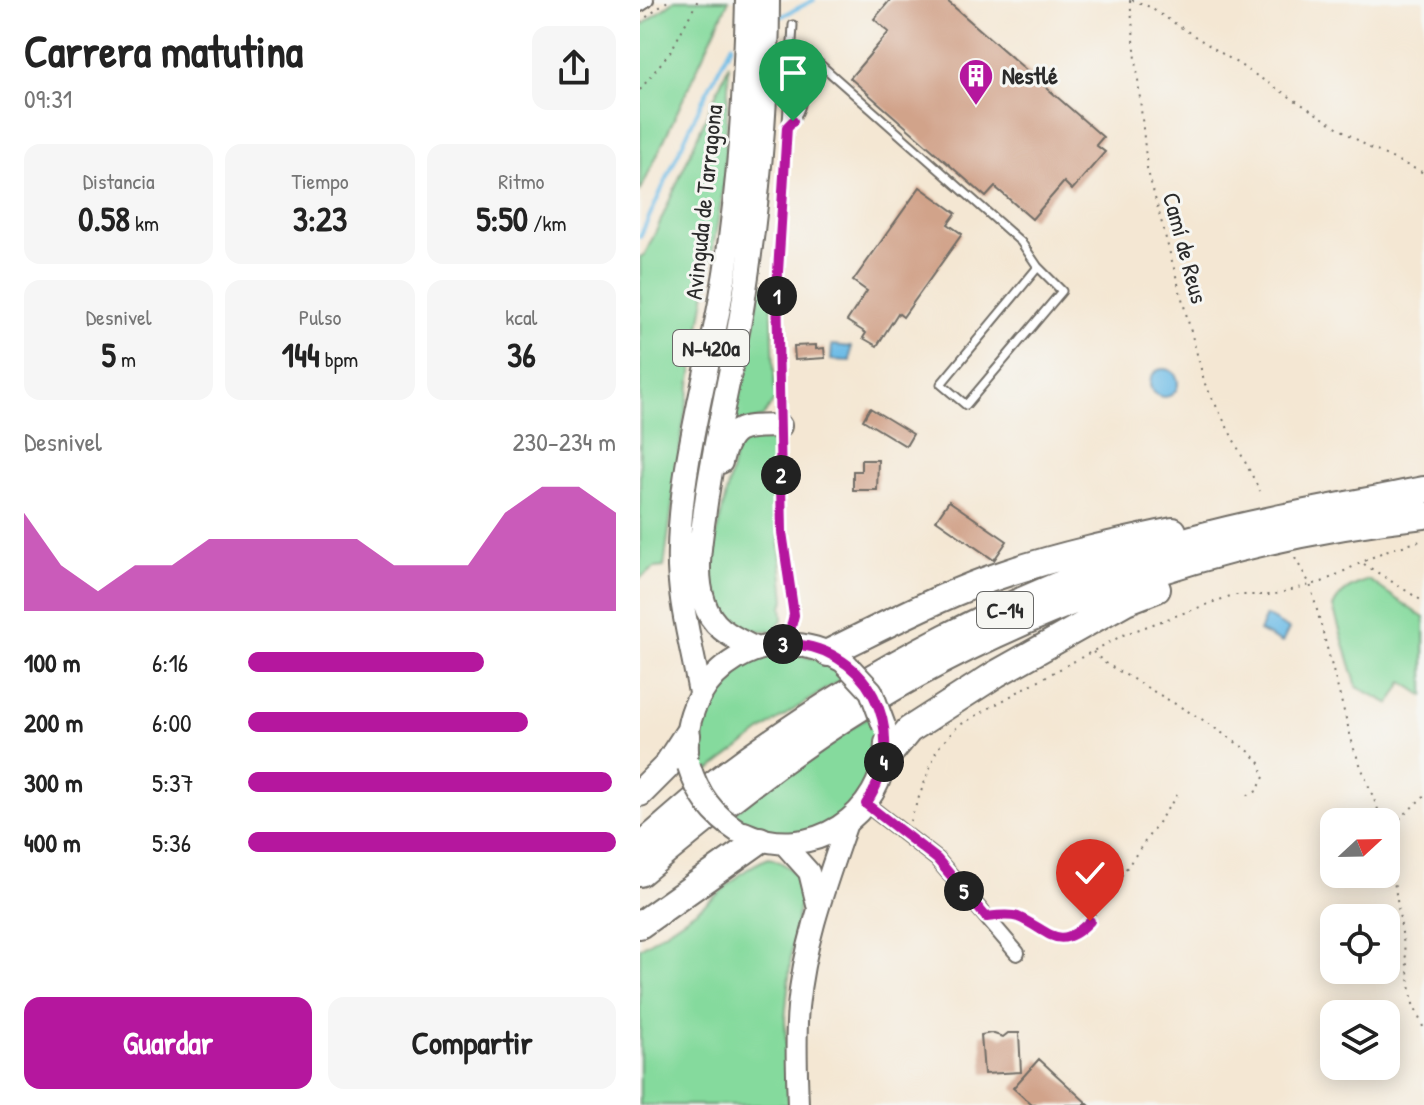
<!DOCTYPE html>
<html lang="es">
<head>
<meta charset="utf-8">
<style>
	:root { --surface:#fff; --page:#f6f6f6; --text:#222; --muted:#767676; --accent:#b5179e }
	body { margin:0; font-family:"Patrick Hand",sans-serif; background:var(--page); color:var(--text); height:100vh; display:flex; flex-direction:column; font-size:30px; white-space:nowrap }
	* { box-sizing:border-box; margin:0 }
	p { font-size:26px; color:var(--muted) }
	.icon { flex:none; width:44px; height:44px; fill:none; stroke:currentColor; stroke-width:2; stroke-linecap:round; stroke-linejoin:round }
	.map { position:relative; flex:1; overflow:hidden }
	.side { display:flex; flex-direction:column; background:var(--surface); width:640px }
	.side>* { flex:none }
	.needle { width:52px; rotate:68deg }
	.fabs { position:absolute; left:680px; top:808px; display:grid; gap:16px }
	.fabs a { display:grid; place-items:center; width:80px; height:80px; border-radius:16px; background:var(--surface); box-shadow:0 4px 20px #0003; font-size:40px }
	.pin { position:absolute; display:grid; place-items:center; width:68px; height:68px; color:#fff; margin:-82px -34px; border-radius:50% 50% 50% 0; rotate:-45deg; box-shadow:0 0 8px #0007 }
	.pin .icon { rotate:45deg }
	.km { position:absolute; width:40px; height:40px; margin:-20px; border-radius:50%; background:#222; color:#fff; font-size:22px; line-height:40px; text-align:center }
	.round { display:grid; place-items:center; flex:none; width:84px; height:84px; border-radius:16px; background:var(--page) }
	.summary { display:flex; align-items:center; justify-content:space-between; height:136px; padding:0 24px }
	h1 { font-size:44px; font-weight:800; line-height:60px }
	.figures { display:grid; grid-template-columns:repeat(3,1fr); gap:12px; height:136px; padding:8px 24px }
	.figures div { display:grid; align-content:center; border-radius:16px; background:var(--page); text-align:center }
	.figures b { font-size:34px; font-weight:800 }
	.figures small { font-size:22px; font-weight:400 }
	.figures p { font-size:22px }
	.chart { height:224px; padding:16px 24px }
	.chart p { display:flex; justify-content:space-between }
	.chart svg { width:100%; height:144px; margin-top:8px; fill:var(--accent); opacity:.7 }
	.action { display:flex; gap:16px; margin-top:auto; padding:16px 24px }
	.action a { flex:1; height:92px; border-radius:16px; background:var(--accent); color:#fff; font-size:32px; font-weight:800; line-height:92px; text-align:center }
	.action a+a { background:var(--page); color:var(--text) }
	ul { padding:0 24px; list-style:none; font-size:26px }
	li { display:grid; grid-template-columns:128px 96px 1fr; align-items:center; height:60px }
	li i { height:20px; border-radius:10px; background:var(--accent) }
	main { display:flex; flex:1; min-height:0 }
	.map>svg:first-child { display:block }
</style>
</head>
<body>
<main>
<section class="side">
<div class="summary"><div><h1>Carrera matutina</h1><p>09:31</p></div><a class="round"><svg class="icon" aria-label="share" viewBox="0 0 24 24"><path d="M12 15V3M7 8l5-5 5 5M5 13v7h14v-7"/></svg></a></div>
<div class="figures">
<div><p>Distancia</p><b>0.58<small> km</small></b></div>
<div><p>Tiempo</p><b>3:23</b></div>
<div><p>Ritmo</p><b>5:50<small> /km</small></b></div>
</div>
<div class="figures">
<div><p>Desnivel</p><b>5<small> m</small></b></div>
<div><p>Pulso</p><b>144<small> bpm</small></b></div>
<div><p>kcal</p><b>36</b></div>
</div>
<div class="chart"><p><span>Desnivel</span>230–234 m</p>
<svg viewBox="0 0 160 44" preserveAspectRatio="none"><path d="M0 44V14L10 30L20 38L30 30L40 30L50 22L60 22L70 22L80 22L90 22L100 30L110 30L120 30L130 14L140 6L150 6L160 14V44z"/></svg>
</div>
<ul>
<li><b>100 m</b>6:16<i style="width:64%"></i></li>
<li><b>200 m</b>6:00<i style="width:76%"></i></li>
<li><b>300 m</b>5:37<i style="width:99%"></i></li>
<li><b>400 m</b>5:36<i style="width:100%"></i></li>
</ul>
<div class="action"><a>Guardar</a><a>Compartir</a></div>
</section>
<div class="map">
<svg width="784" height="1105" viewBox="0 0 784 1105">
	<rect width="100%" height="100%" fill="#f6f6f2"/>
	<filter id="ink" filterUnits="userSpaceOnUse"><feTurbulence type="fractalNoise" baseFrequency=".0125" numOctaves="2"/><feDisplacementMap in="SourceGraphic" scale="16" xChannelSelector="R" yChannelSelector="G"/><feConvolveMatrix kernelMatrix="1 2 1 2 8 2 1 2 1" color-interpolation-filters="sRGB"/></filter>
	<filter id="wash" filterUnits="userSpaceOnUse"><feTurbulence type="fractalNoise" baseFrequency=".006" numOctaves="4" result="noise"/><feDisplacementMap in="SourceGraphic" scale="32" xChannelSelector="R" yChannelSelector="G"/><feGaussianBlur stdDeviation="1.8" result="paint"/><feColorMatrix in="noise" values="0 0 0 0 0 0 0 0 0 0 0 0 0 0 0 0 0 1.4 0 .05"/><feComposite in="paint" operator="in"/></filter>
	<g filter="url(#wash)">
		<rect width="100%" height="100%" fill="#f4e7d3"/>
		<path fill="#85da9d" stroke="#588264" stroke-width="2" d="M35,0h54l-89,192v-165z
			M89,64l-5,120 -42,249 -18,134 -9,1 -15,10v-321l5,-3 13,-27z
			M121,284l10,1 4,114 -13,19 -32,9z
			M125,434l6,4 2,8 3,60 9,94 -3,5 1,14 -9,11c-34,5 -46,-12 -58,-41h-3l-2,-30 26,-113 7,-7z
			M729,580l55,38v78l-21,-14 -13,22 -33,-17 -24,-80c8,-17 19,-21 36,-27z
			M145,652l40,9 20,16 -72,46 -71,53 -5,-27 2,-33 8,-16 33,-36z
			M229,716c24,53 -22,117 -80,118 -18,1 -42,-9 -57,-20l64,-48z
			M129,858c16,4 27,14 33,30l-11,67 -6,65 4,85h-149v-157c23,-15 46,-30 68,-46 23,-17 32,-33 61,-44z"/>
		<path fill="#6cbbe6" stroke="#4c7388" stroke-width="2" d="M192,345l19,2 -1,14 -19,-1z
			M510 383a14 14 0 1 1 28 0a14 14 0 1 1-28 0Z
			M626,616l23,13 -7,14 -23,-12z"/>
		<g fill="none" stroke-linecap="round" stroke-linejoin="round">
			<path stroke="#6cbbe6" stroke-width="4" d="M138,18l36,-18
				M0,237l62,-136 30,-57"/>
		</g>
		<g id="blocks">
			<path fill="#d1a38a" d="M250,0h56l157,137 -7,8 9,7 -33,38 -8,-8 -32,37 -37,-32 -9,10 -136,-119 39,-46 -15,-13z
				M280,187l36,26 -8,11 14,10 -59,83 -5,-4 -21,33 -14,-8 3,-5 -19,-12 20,-30 -14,-10z
				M176,345v4l8,-1 1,10 -30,2 -1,-14z
				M230,408l43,26 -7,12 -43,-26z
				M221,460h17l-1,30h-24v-19h8z
				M309,501l58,40 -13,19 -58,-40z
				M351,1033l12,4 5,-4h11l2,39 -37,2 -3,-39z
				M399,1059l50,46h-57l-19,-17z"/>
		</g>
	</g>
	<g filter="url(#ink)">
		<use href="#blocks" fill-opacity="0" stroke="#716d66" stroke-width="2"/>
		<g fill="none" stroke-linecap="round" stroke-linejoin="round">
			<defs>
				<path id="service" d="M147,127c25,-23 10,-45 25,-70l209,185 17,25 24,24 -96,114 -25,-21 97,-117
					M144,638l6,-7 4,-16 -12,-83 -5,-244 16,-263"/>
				<path id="minor" d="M0,4l6,-4
					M226,804l71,55 80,94"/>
				<path id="secondary" d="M143,843l26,29 8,33
					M158,1105c-1,-33 -3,-66 0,-98 6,-65 28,-123 49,-184"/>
				<path id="primary" d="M81,462c9,-39 23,-35 59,-36
					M116,649c-23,-12 -44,-20 -52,-47 -9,-27 -4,-57 0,-84 9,-77 30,-151 41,-228 14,-95 23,-193 23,-290
					M60,693c-8,-47 -23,-95 -21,-144 2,-85 27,-169 42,-252 17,-97 24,-199 26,-297
					M47,751c-4,-82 85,-134 154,-91
					M104,833c66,31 141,-17 142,-90"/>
				<path id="motorway" d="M188,653c58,-28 117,-60 179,-80 54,-18 110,-30 166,-42
					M245,759l24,-29 87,-56 130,-73 31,-12
					M0,793l26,-26 21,-32
					M0,847c26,-22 52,-46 79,-67 141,-106 303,-193 473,-241 77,-21 154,-33 232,-49
					M0,873c59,-49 118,-97 181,-140 175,-119 394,-196 603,-218
					M0,925l120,-85"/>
			</defs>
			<use href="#service" stroke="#716d66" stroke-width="11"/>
			<use href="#minor" stroke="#716d66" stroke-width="18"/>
			<use href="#secondary" stroke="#716d66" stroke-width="24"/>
			<use href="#primary" stroke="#716d66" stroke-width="26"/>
			<use href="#motorway" stroke="#716d66" stroke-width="30"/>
			<path stroke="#716d66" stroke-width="2" stroke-dasharray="2 6" stroke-linecap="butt" d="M490,0l17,168 58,216 55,107
				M492,0l14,5 224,143 54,25
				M0,22l29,-22
				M0,90l32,-41 26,-49
				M655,558l15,26 44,165 29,73
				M724,564l60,38
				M453,652l12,11 98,57 47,32 10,11 4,14 -7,14 -11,5
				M270,821l27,-72 21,-23 72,-41 93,-50 110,-40h39l50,-13 63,-31 39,-11
				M746,829l27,175 11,25
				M748,830l36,-34
				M363,916c38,-1 48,45 87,5l87,-126"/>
			<use href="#service" stroke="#fff" stroke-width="7"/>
			<use href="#minor" stroke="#fff" stroke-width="14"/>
			<use href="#secondary" stroke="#fff" stroke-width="20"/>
			<use href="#primary" stroke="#fff" stroke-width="22"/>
			<use href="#motorway" stroke="#fff" stroke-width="26"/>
			<defs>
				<path id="primary-bridge" d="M205,663l26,28 13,35
					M49,766c9,29 24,49 49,65"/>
			</defs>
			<use href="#primary-bridge" stroke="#716d66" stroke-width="26" stroke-linecap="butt"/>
			<use href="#primary-bridge" stroke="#fff" stroke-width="22"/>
		</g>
	</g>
	<g fill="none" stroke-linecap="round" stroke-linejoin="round" filter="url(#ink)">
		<defs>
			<path id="route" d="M153,121l-6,6 -10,161 5,244 12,83 -4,16 -11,13c88,-4 135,89 87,160l71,55 49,58c9,-1 23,-3 32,0 31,13 40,37 72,4"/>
		</defs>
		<use href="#route" stroke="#fff" stroke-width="16"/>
		<use href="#route" stroke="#b5179e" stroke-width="10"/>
	</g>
	<defs>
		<symbol id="building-pin" viewBox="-11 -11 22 30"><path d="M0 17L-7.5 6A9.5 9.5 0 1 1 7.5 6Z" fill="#b5179e" stroke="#f6f6f2"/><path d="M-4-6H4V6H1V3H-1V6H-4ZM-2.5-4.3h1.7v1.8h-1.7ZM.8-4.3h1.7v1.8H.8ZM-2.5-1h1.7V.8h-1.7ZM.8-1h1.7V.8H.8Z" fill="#fff"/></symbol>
	</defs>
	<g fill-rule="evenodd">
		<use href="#building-pin" x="316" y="56" width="40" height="54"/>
	</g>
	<g text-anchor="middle" stroke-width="6" stroke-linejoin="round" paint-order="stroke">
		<g fill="#f6f6f2" stroke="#686867" stroke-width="2">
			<rect x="33" y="330" width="76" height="36" rx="6"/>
			<rect x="337" y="592" width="56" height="36" rx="6"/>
		</g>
		<g font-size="22" font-weight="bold" fill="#2b2b2b">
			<text x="71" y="356">N-420a</text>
			<text x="365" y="618">C-14</text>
		</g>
		<g font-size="24" font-weight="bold" fill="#2b2b2b" stroke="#f6f6f2" text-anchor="start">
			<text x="362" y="84">Nestlé</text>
		</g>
		<g font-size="24" fill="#2b2b2b" stroke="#f6f6f2">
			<text transform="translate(64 202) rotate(-84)" y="8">Avinguda de Tarragona</text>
			<text transform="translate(545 248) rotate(75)" y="8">Camí de Reus</text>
		</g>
	</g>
</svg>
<div class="fabs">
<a><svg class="needle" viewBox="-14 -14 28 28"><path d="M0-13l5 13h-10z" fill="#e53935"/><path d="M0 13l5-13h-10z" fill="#767676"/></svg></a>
<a><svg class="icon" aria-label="locate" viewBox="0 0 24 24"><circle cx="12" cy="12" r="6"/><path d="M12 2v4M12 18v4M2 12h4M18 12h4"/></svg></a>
<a><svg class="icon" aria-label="layers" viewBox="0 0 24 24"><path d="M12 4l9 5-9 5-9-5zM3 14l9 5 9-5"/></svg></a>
</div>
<div class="pin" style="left:153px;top:121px;background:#1e9e55"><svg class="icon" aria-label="arrive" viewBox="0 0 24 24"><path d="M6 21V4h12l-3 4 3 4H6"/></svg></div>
<div class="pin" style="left:450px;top:921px;background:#d93025"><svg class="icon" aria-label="check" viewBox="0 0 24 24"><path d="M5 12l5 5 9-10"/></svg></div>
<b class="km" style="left:137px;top:296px">1</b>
<b class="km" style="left:141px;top:475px">2</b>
<b class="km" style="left:143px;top:644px">3</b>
<b class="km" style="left:244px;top:762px">4</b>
<b class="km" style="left:324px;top:891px">5</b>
</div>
</main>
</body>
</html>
